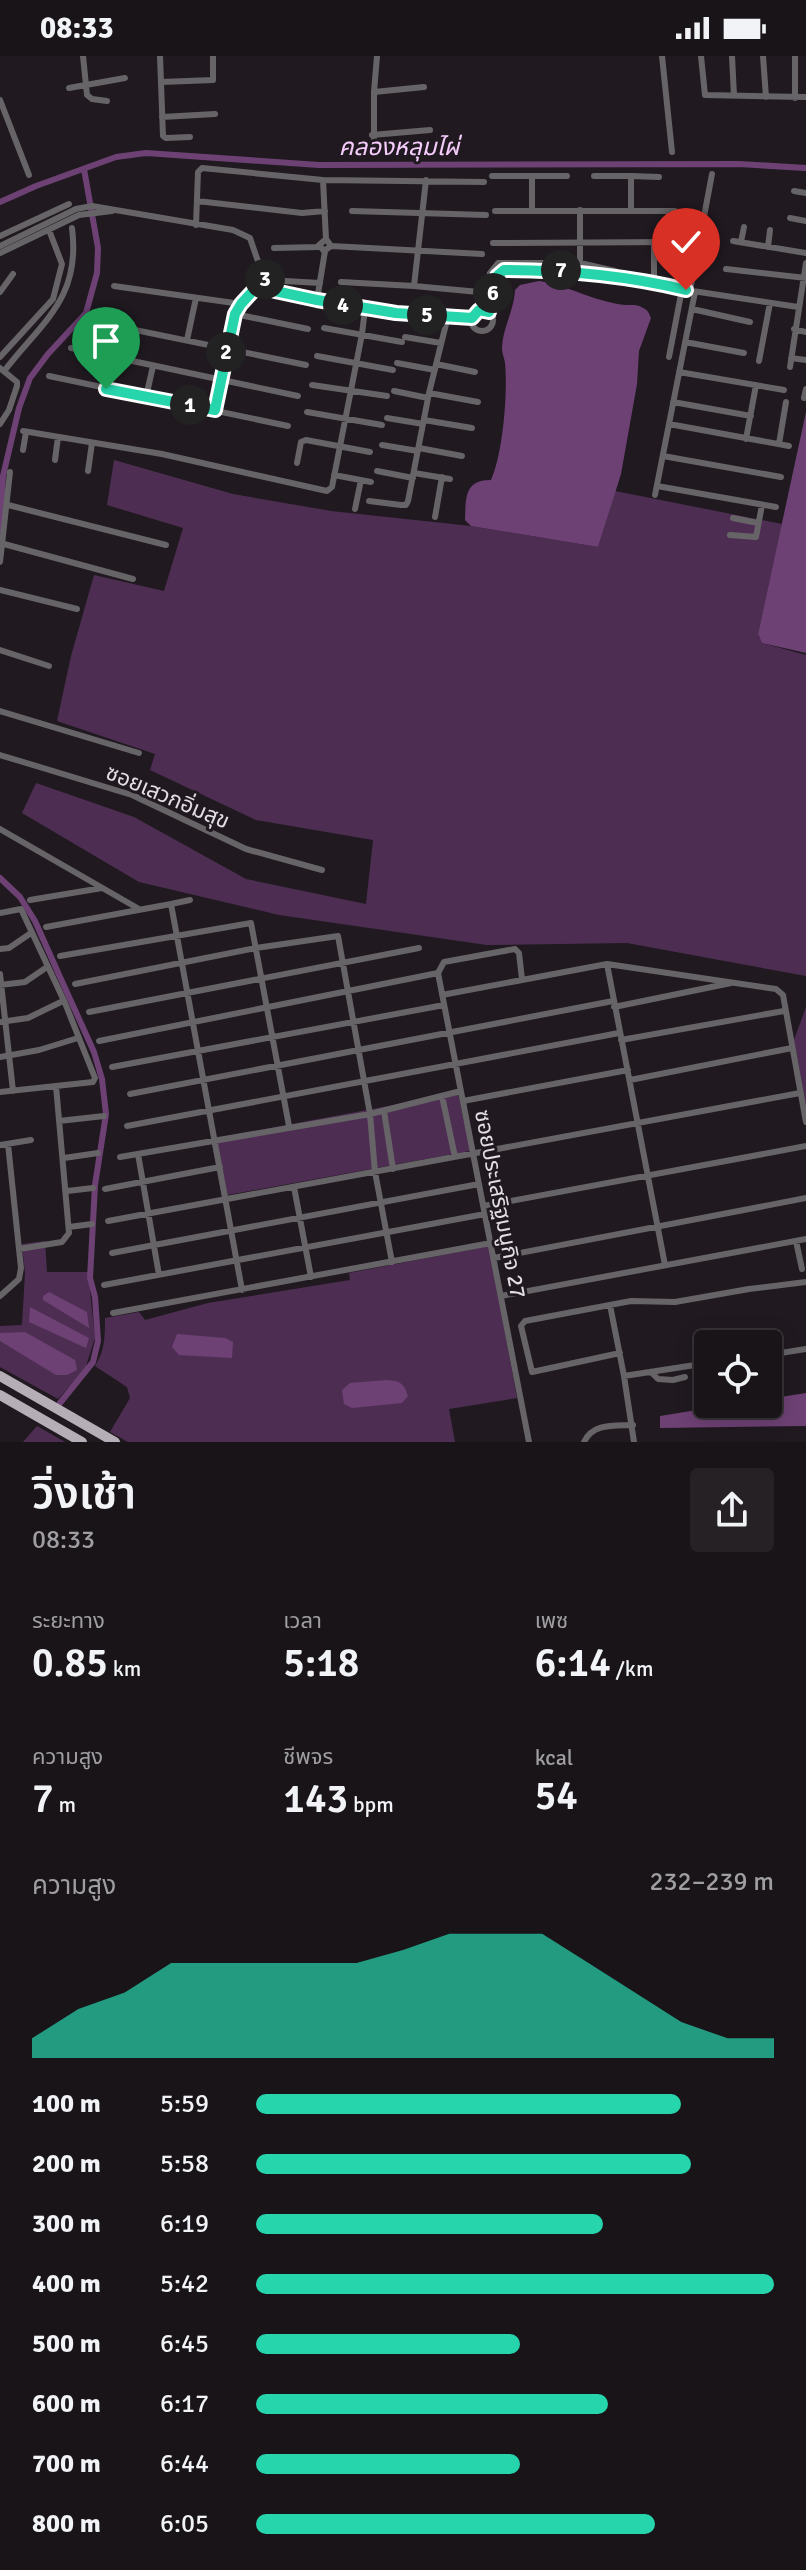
<!DOCTYPE html>
<html lang="th">
<head>
<meta charset="utf-8">
<style>
	:root { --surface:#181418; --page:#252125; --text:#f1f3f6; --muted:#9f9ea2; --line:#363337; --accent:#27d5ad }
	body { margin:0; font-family:Signika,"Noto Sans Thai",sans-serif; background:var(--page); color:var(--text); height:100vh; display:flex; flex-direction:column; font-size:30px; white-space:nowrap }
	* { box-sizing:border-box; margin:0 }
	p { font-size:26px; color:var(--muted) }
	.icon { flex:none; width:44px; height:44px; fill:none; stroke:currentColor; stroke-width:2; stroke-linecap:round; stroke-linejoin:round }
	.map { position:relative; height:1386px; overflow:hidden }
	.sheet { display:flex; flex-direction:column; background:var(--surface); flex:1 }
	.sheet>* { flex:none }
	.buttons { position:absolute; left:694px; top:1274px; display:grid; gap:16px }
	.buttons a { display:grid; place-items:center; width:88px; height:88px; border-radius:8px; background:var(--surface); box-shadow:0 4px 20px #0003,0 0 0 2px var(--line); font-size:40px }
	.pin { position:absolute; display:grid; place-items:center; width:68px; height:68px; color:#fff; margin:-82px -34px; border-radius:50% 50% 50% 0; rotate:-45deg; box-shadow:0 0 8px #0007 }
	.pin .icon { rotate:45deg }
	.km { position:absolute; width:40px; height:40px; margin:-20px; border-radius:50%; background:#222; color:#fff; font-size:22px; line-height:40px; text-align:center }
	.round { display:grid; place-items:center; flex:none; width:84px; height:84px; border-radius:8px; background:var(--page) }
	.headline { display:flex; align-items:center; justify-content:space-between; height:136px; padding:0 32px }
	h1 { font-size:44px; font-weight:600; line-height:60px }
	.stats { display:grid; grid-template-columns:repeat(3,1fr); gap:12px; height:136px; padding:8px 32px }
	.stats div { display:grid; align-content:center }
	.stats b { font-size:40px; font-weight:600 }
	.stats small { font-size:22px; font-weight:400 }
	.stats p { font-size:22px }
	.chart { height:224px; padding:16px 32px }
	.chart p { display:flex; justify-content:space-between }
	.chart svg { width:100%; height:144px; margin-top:8px; fill:var(--accent); opacity:.7 }
	ul { padding:0 32px; list-style:none; font-size:26px }
	li { display:grid; grid-template-columns:128px 96px 1fr; align-items:center; height:60px }
	li i { height:20px; border-radius:10px; background:var(--accent) }
	.status { display:flex; justify-content:space-between; align-items:center; height:56px; padding:0 40px; background:var(--surface); direction:ltr }
	.status svg { height:22px; fill:currentColor }
	.map>svg:first-child { display:block }
</style>
</head>
<body>
<div class="status"><b>08:33</b><svg viewBox="0 0 49 12"><path d="M0 12V9h3v3zM5 12V6h3v6zM10 12V3h3v9zM15 12V0h3v12zM26 1h20v11H26zM47 4h2v5h-2z"/></svg></div>
<div class="map">
<svg width="806" height="1386" viewBox="0 0 806 1386">
	<rect width="100%" height="100%" fill="#201a20"/>
	<path fill="#4d2e52" d="M114,404l119,34 98,17 140,15 127,21 17,-56 167,33 -24,110 4,9 44,12v321l-179,-33 -140,2 -208,-30 -140,-33 -117,-69 14,-30 98,34 112,62 120,25 7,-64 -117,-20 -106,-50 5,-16 -98,-33 14,-65 23,-81 70,16 19,-63 -76,-23z
		M806,951v100l-12,-67z
		M458,1037l12,58 -248,45 -11,-57z
		M45,1185l2,31h41l7,66 -10,31 -27,30 -58,-32v-41l22,-1 3,-52 -3,-29z
		M489,1190l28,152 -68,11 6,33h-327l-18,-10 20,-34 -3,-11 -32,-21c10,-15 10,-30 10,-48l34,-6 6,8 63,-17 142,-23 -1,-7z
		M37,1370l28,16h-42z"/>
	<path fill="#6e4175" d="M539,225c31,5 53,20 86,24 6,0 13,-1 18,3 6,3 5,4 8,10l-12,33 -2,33 -16,90 -23,73 -127,-21 -6,-6c1,-22 -1,-40 26,-40 12,-26 17,-89 14,-117 0,-2 -3,-11 -3,-13 0,-21 12,-39 13,-60l5,-5z
		M806,356v241l-44,-10 -4,-9z
		M49,1236l38,20 2,16 -46,-28v-4z
		M30,1251l59,31 -3,10 -57,-26z
		M25,1276l50,28 2,10 -10,5h-11l-56,-34v-8z
		M177,1278l48,4 8,4 -1,16 -53,-3 -7,-8z
		M387,1324c13,1 17,3 21,16l-6,7 -50,5 -8,-4 -2,-14 8,-7z
		M806,1337v33l-146,2v-12l74,-12h34v-5z"/>
	<g fill="none" stroke-linecap="round" stroke-linejoin="round">
		<path stroke="#6e4175" stroke-width="6" d="M0,146l36,-16 80,-29 30,-4 173,12 420,-1 67,4
			M0,474l3,-54 16,-68 11,-30 18,-24 38,-41 11,-40 1,-25 -14,-79
			M0,822l20,19 15,24 25,56 34,75 8,27 4,35 -11,71 -5,93 5,19 3,44 -5,21 -33,41"/>
		<path stroke="#676468" stroke-width="6" d="M83,0l4,39 5,4 15,2
			M160,0l3,80 3,2 24,-1
			M662,0l10,96
			M701,0l4,39 101,2
			M732,0l2,40
			M763,0l3,41
			M795,0v42
			M161,26l52,-2v-24
			M69,32l56,-10
			M374,36l50,-5
			M0,44l29,75
			M162,61l53,-3
			M372,79l58,-5
			M374,93v-57l3,-36
			M492,120h75
			M594,120h37v34
			M631,120l28,1
			M323,124l3,59 5,7 -7,5 -5,-6 7,-6
			M426,124l-12,106 65,6
			M794,135l12,2
			M197,145l105,12 23,-2
			M532,154v-33
			M352,155l134,4
			M495,155h180
			M790,162l16,3
			M196,169l2,-53 4,-4 121,12 161,2
			M0,180l69,-32
			M733,185l73,12
			M654,186v41
			M741,186l3,-15
			M493,187l178,-1
			M0,190l76,-37 16,-3 141,24 17,8 14,41 11,12 90,18 107,9
			M331,190l151,8
			M768,191l2,-17
			M274,192l45,-1
			M0,197l79,-38 33,-4
			M580,211v-57
			M726,213l80,9
			M285,225l35,2
			M341,226l73,4
			M114,230l127,18
			M690,235l22,-117
			M0,236l13,-18
			M317,244l8,-49
			M482,253l8,-36 8,-10h82l35,8 12,6 59,13 112,17
			M692,253l58,13
			M471 264a11 11 0 1 1 22 0a11 11 0 1 1-22 0Z
			M489,256l10,-40 71,-2 43,8h11
			M235,258l73,15
			M96,266l210,43
			M324,272l78,14
			M794,273l12,3
			M405,281l36,6
			M187,284l9,-42
			M685,286l59,11
			M71,292l227,48
			M317,300l76,14
			M0,301l53,-58 9,-35 -13,-34
			M669,301l13,-68
			M791,302l15,2
			M759,305l11,-58
			M397,307l38,7
			M436,308l39,8
			M790,311l16,-104
			M0,312l17,14v4l-8,24 -9,14
			M5,314c38,-49 76,-72 67,-142
			M679,316l105,18
			M49,320l239,50
			M312,329l75,11
			M106,333l13,-63
			M394,335l34,7
			M429,337l49,9
			M146,341l7,-31
			M804,342l2,-9
			M673,346l78,14
			M215,354l20,-96 18,-24 11,-11
			M307,356l75,13
			M387,362l36,6
			M424,364l48,8
			M669,368l120,22
			M23,375l139,23 165,37 5,-4 30,-153 3,-25
			M746,383l10,-54
			M779,388l7,-42
			M382,389l36,6
			M419,392l43,8
			M23,394l3,-18
			M663,400l118,21
			M55,404l3,-23
			M297,407l4,-21 5,-2 64,12
			M88,415l4,-28
			M377,415l36,7
			M414,417l36,6
			M334,419l37,7
			M657,430l119,21
			M655,439l40,-203
			M369,445l32,4h5l2,-4 21,-108 19,-77
			M8,449l158,40
			M355,453l6,-29
			M435,461l7,-40
			M733,462l25,5
			M730,479l26,2 6,-32
			M4,488l129,35
			M0,506l10,-90
			M0,534l77,19
			M0,594l49,16
			M0,655l139,42
			M0,699l132,40 114,54 76,21
			M0,773l139,80
			M30,844l72,-12
			M171,848l19,-4
			M0,857l21,-4 44,94 30,75 -2,4 -93,10
			M46,871l125,-23 71,386
			M0,893l9,-1 22,-15
			M60,900l191,-33 38,203
			M607,908l58,301
			M438,917l91,469
			M438,917l6,-11 71,-13 4,4 3,26
			M0,918l13,117
			M75,928l181,-36 82,-12 32,178 5,58 17,90
			M0,929l25,-3 22,-15
			M442,939l165,-31 169,25 7,6 23,127
			M614,951l117,-24
			M89,956l330,-64
			M0,966l28,-4 35,-17
			M621,984l163,-29
			M99,985l339,-68
			M0,1001l39,-7 39,-12
			M112,1011l332,-62
			M630,1024l162,-32
			M130,1038l483,-93
			M442,1040l13,61
			M463,1045l165,-31
			M384,1055l9,58
			M59,1065l45,-5
			M127,1070l492,-93
			M0,1089l31,-5
			M138,1098l21,121
			M120,1101l250,-43 91,-23
			M64,1102l34,-5
			M294,1131l17,90
			M105,1133l115,-22
			M67,1135l26,-3
			M484,1150l322,-60
			M108,1165l692,-128
			M69,1171l23,-3
			M796,1185l6,28
			M19,1193l43,-7 7,-9 -13,-147
			M112,1197l367,-69
			M494,1202l312,-60
			M104,1229l381,-71
			M0,1240l19,-17 2,-11 -13,-124
			M501,1240l305,-57
			M610,1249l14,71 10,66
			M113,1257l378,-70
			M620,1297l-88,19 -11,-46 4,-5 106,-20 44,1 74,-13 57,-7
			M768,1299l38,-6
			M651,1316l7,7 15,1 12,-3
			M624,1320l84,-13
			M584,1386c9,-19 30,-16 49,-17"/>
		<path stroke="#b5aeb6" stroke-width="10" d="M0,1320l115,66
			M0,1339l82,47"/>
	</g>
	<g fill="none" stroke-linecap="round" stroke-linejoin="round">
		<defs>
			<path id="route" d="M106,333l109,21 20,-96 6,-10 23,-25 11,12 42,9 79,13 76,5 7,-8 10,2 8,-36 7,-6c63,0 121,5 182,20"/>
		</defs>
		<use href="#route" stroke="#fff" stroke-width="16"/>
		<use href="#route" stroke="#27d5ad" stroke-width="10"/>
	</g>
	<g text-anchor="middle" stroke-width="6" stroke-linejoin="round" paint-order="stroke">
		<g font-size="22" fill="#e2dee3" stroke="#201a20">
			<text transform="translate(168 740) rotate(23)" y="8">ซอยเสวกอิ่มสุข</text>
			<text transform="translate(501 1148) rotate(79)" y="8">ซอยประเสริฐมนูกิจ 27</text>
		</g>
		<g font-size="24" font-style="italic" fill="#f5ccfb" stroke="#201a20">
			<text x="399" y="99">คลองหลุมไผ่</text>
		</g>
	</g>
</svg>
<div class="buttons">
<a><svg class="icon" aria-label="locate" viewBox="0 0 24 24"><circle cx="12" cy="12" r="6"/><path d="M12 2v4M12 18v4M2 12h4M18 12h4"/></svg></a>
</div>
<div class="pin" style="left:106px;top:333px;background:#1e9e55"><svg class="icon" aria-label="arrive" viewBox="0 0 24 24"><path d="M6 21V4h12l-3 4 3 4H6"/></svg></div>
<div class="pin" style="left:686px;top:234px;background:#d93025"><svg class="icon" aria-label="check" viewBox="0 0 24 24"><path d="M5 12l5 5 9-10"/></svg></div>
<b class="km" style="left:190px;top:349px">1</b>
<b class="km" style="left:226px;top:296px">2</b>
<b class="km" style="left:265px;top:223px">3</b>
<b class="km" style="left:343px;top:249px">4</b>
<b class="km" style="left:427px;top:259px">5</b>
<b class="km" style="left:493px;top:237px">6</b>
<b class="km" style="left:561px;top:214px">7</b>
</div>
<section class="sheet">
<div class="headline"><div><h1>วิ่งเช้า</h1><p>08:33</p></div><a class="round"><svg class="icon" aria-label="share" viewBox="0 0 24 24"><path d="M12 15V3M7 8l5-5 5 5M5 13v7h14v-7"/></svg></a></div>
<div class="stats">
<div><p>ระยะทาง</p><b>0.85<small> km</small></b></div>
<div><p>เวลา</p><b>5:18</b></div>
<div><p>เพซ</p><b>6:14<small> /km</small></b></div>
</div>
<div class="stats">
<div><p>ความสูง</p><b>7<small> m</small></b></div>
<div><p>ชีพจร</p><b>143<small> bpm</small></b></div>
<div><p>kcal</p><b>54</b></div>
</div>
<div class="chart"><p><span>ความสูง</span>232–239 m</p>
<svg viewBox="0 0 160 44" preserveAspectRatio="none"><path d="M0 44V38L10 29L20 24L30 15L40 15L50 15L60 15L70 15L80 11L90 6L100 6L110 6L120 15L130 24L140 33L150 38L160 38V44z"/></svg>
</div>
<ul>
<li><b>100 m</b>5:59<i style="width:82%"></i></li>
<li><b>200 m</b>5:58<i style="width:84%"></i></li>
<li><b>300 m</b>6:19<i style="width:67%"></i></li>
<li><b>400 m</b>5:42<i style="width:100%"></i></li>
<li><b>500 m</b>6:45<i style="width:51%"></i></li>
<li><b>600 m</b>6:17<i style="width:68%"></i></li>
<li><b>700 m</b>6:44<i style="width:51%"></i></li>
<li><b>800 m</b>6:05<i style="width:77%"></i></li>
</ul>
</section>
</body>
</html>
